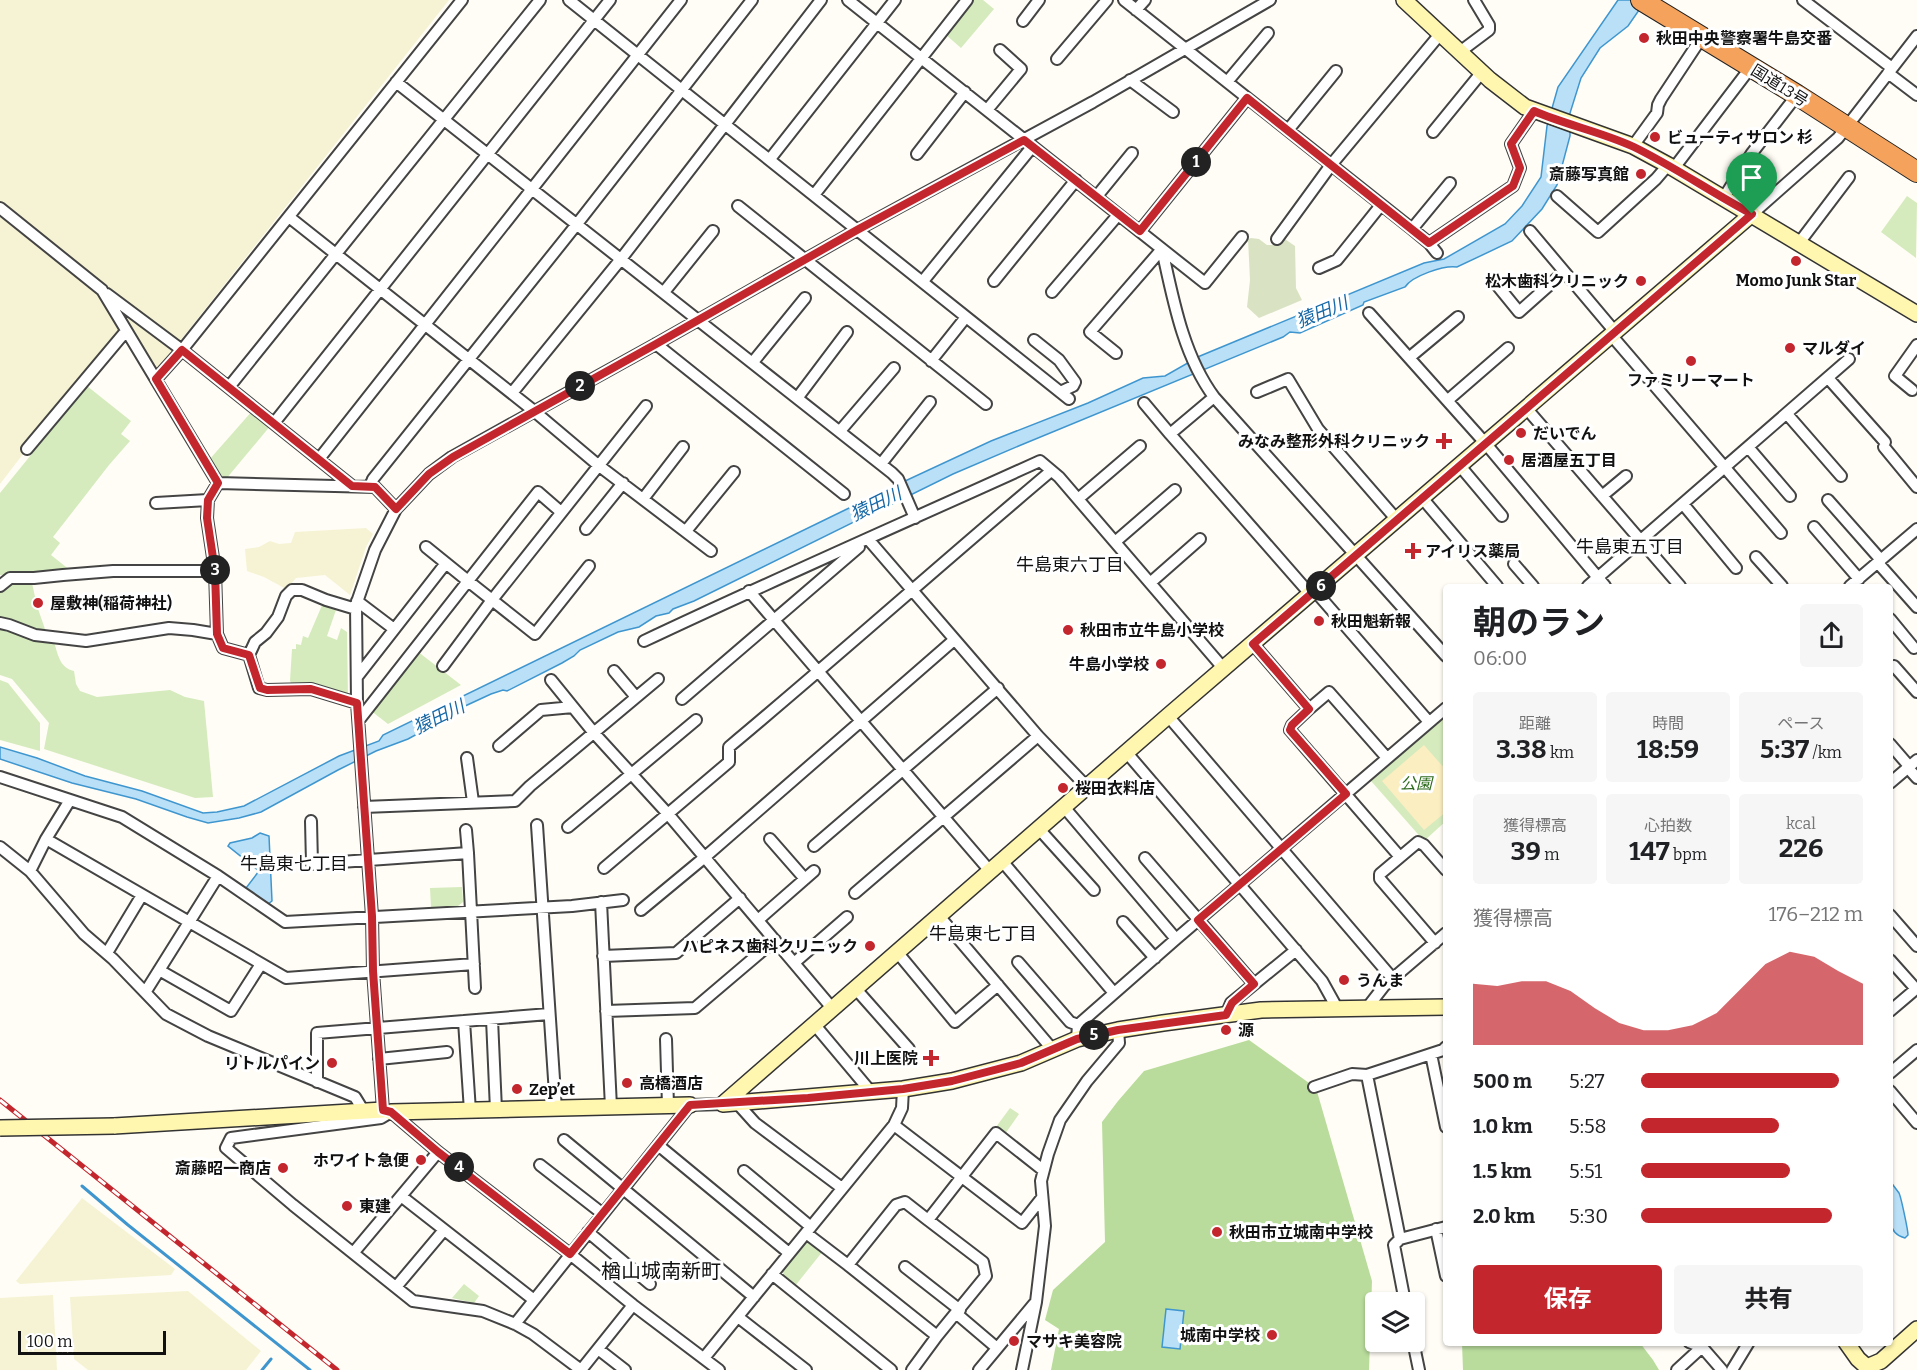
<!DOCTYPE html>
<html lang="ja">
<head>
<meta charset="utf-8">
<style>
	:root { --surface:#fff; --page:#f6f6f6; --text:#202124; --muted:#757577; --accent:#c4262e }
	body { margin:0; font-family:Bitter,"Noto Sans JP",serif; background:var(--page); color:var(--text); height:100vh; display:flex; flex-direction:column; font-size:22px; white-space:nowrap }
	* { box-sizing:border-box; margin:0 }
	p { font-size:20px; color:var(--muted) }
	.icon { flex:none; width:33px; height:33px; fill:none; stroke:currentColor; stroke-width:2; stroke-linecap:round; stroke-linejoin:round }
	.map { position:relative; flex:1; overflow:hidden }
	.details { position:absolute; left:1443px; top:584px; width:450px; height:762px; display:flex; flex-direction:column; background:var(--surface); border-radius:6px; box-shadow:0 2px 4px #0004 }
	.details>* { flex:none }
	.fabs { position:absolute; left:1365px; top:1292px; display:grid; gap:12px }
	.fabs a { display:grid; place-items:center; width:60px; height:60px; border-radius:6px; background:var(--surface); box-shadow:0 2px 4px #0004; font-size:30px }
	.scale { position:absolute; left:18px; bottom:15px; width:148px; box-sizing:border-box; padding-left:6px; border:3px solid #111; border-top:0; font-size:16px; line-height:21px; white-space:nowrap; color:#111; -webkit-text-stroke:4px #fff; paint-order:stroke }
	.pin { position:absolute; display:grid; place-items:center; width:51px; height:51px; color:#fff; margin:-62px -26px; border-radius:50% 50% 50% 0; rotate:-45deg; box-shadow:0 0 6px #0007 }
	.pin .icon { rotate:45deg }
	.km { position:absolute; width:30px; height:30px; margin:-15px; border-radius:50%; background:#222; color:#fff; font-size:16px; line-height:30px; text-align:center }
	.round { display:grid; place-items:center; flex:none; width:63px; height:63px; border-radius:6px; background:var(--page) }
	.headline { display:flex; align-items:center; justify-content:space-between; height:102px; padding:0 30px }
	h1 { font-size:33px; font-weight:700; line-height:45px }
	.figures { display:grid; grid-template-columns:repeat(3,1fr); gap:9px; height:102px; padding:6px 30px }
	.figures div { display:grid; align-content:center; border-radius:6px; background:var(--page); text-align:center }
	.figures b { font-size:26px; font-weight:700 }
	.figures small { font-size:16px; font-weight:400 }
	.figures p { font-size:16px }
	.chart { height:168px; padding:12px 30px }
	.chart p { display:flex; justify-content:space-between }
	.chart svg { width:100%; height:108px; margin-top:6px; fill:var(--accent); opacity:.7 }
	.cta { display:flex; gap:12px; margin-top:auto; padding:12px 30px }
	.cta a { flex:1; height:69px; border-radius:6px; background:var(--accent); color:#fff; font-size:24px; font-weight:700; line-height:69px; text-align:center }
	.cta a+a { background:var(--page); color:var(--text) }
	ul { padding:0 30px; list-style:none; font-size:20px }
	li { display:grid; grid-template-columns:96px 72px 1fr; align-items:center; height:45px }
	li i { height:15px; border-radius:8px; background:var(--accent) }
	.map>svg:first-child { display:block }
</style>
</head>
<body>
<div class="map">
<svg width="1917" height="1370" viewBox="0 0 1917 1370">
	<rect width="100%" height="100%" fill="#fffdf5"/>
	<path fill="#f6f3d4" d="M0,0h449l-292,370 -31,-45 -53,64 -73,95z
		M366,528l7,6 -7,13 -16,48 -25,-20 -29,3 -10,11 -22,-12 -17,-6 -2,-22 14,-2 11,-6 9,3 12,-1 4,-11z
		M82,1198l93,71 -4,6 -151,9 -4,-3z
		M188,1291l73,60 -15,19h-158l-14,-11 -4,-62z
		M53,1295l4,75h-57v-72z"/>
	<path fill="#d5ebbd" d="M973,0h10l11,9 -33,39 -16,-14z
		M1907,196l10,7 -1,55 -35,-26z
		M87,386l44,35 -10,13 9,7 -21,24 -56,72 7,6 -9,12 20,16 -36,5 -35,-1v-82z
		M253,410l18,15 -45,54 -9,-7 -8,-12z
		M11,583h21l5,23 9,26 -46,-13v-29z
		M323,603l14,4 -10,29 10,4 4,-12 6,4 1,66 -55,-12 -3,-5 2,-32h4v-5l5,1 2,-9 5,2z
		M0,630l54,12c4,13 6,26 20,29l2,13 4,7 17,6 73,-7 15,7 19,4 9,96 -18,1 -151,-49 5,-26 -37,-44 -12,-4z
		M417,651l44,34 -73,39 -18,-14z
		M0,680l8,3 32,40v28l-40,-11z
		M1446,715v106l-22,20 -53,-60z
		M462,887l1,15 -5,4 -27,1 -1,-19z
		M1010,1108l9,6 -14,20 -9,-7z
		M812,1242l11,9 -28,35 -11,-10 -2,-7 21,-26z
		M464,1284l15,12 -5,7 -22,-5z"/>
	<path fill="#b9dc9c" d="M1249,1040l67,48 56,193 -3,89h-318l8,-41 -14,-9 8,-30 52,-48 -3,-120 16,-21 26,-30z
		M1462,1343h178l13,17 6,10h-196z"/>
	<path fill="#fbeec1" d="M1424,745l22,25v42l-22,18 -42,-49z"/>
	<path fill="#d9e3c4" d="M1282,237l13,9 1,42 6,12 -43,18 -12,-11 3,-27 -2,-41 3,-1 8,1 8,6h7z"/>
	<path fill="#b9e0f7" stroke="#3f96cf" stroke-width="1.5" d="M1618,0h28l-18,26 -28,22 -19,30 -11,35v23l-13,49 -15,24 -30,32 -55,26c-13,-2 -45,9 -52,20l-41,15 -1,3 -63,28 -10,-1 -7,5 -262,108 -68,29 -81,40 -5,-3 -10,6 -5,6 -158,78 -21,8 -4,4 -13,3 -17,11 -21,5 -38,18 -6,6 -12,7 -55,28 -4,-1 -12,4 -28,13 -7,6 -48,26 -32,12 -38,19 -77,42 -22,6 -31,5 -21,-6 -51,-18 -64,-16 -72,-24v-12l37,11 48,18 57,15 61,22 14,-1 27,-6 95,-50 40,-15 4,-6 462,-225 40,-19 8,1 12,-8v-3l86,-40 97,-38 55,-25 22,-2 35,-20 224,-93 20,-4 61,-35 17,-18 19,-29 6,-51 11,-39z
		M260,833l9,3 3,65 -4,3 -22,-16 13,-17 -31,-25 2,-3 22,-5z
		M1890,1181c3,4 6,8 9,12 2,4 9,37 9,42l-3,3c-23,-5 -15,-38 -15,-57z
		M1166,1309l18,2 -4,38 -18,-2z"/>
	<g fill="none" stroke-linecap="round" stroke-linejoin="round">
		<path stroke="#3f96cf" stroke-width="3" d="M82,1186l46,39 182,145
			M262,1370l9,-11"/>
		<defs>
			<path id="street" d="M569,0l500,399
				M848,0l314,249c11,50 21,106 52,148l232,259
				M1124,0l288,229 17,14 8,10
				M1803,0l89,68
				M1136,10l9,-10
				M1023,21l16,-21
				M1461,51l28,-21v-5l-15,-25
				M1057,59l50,-59
				M1888,73l29,22
				M1130,80l43,32
				M396,82l496,391 6,6 17,39
				M1227,82l41,-49
				M987,110l34,-41 -21,-19
				M1288,130l48,-59
				M1433,132l49,-60
				M1633,146l24,-33 1,-8 3,-6 41,-62
				M917,154l48,-62
				M770,159l125,-159
				M1674,168l77,-101
				M814,195l153,-195
				M1097,196l35,-43
				M1557,196l41,36 58,-53 12,-14
				M1723,199l29,-46 45,-58
				M738,206l248,198
				M0,208l102,82 116,193 157,4 21,22
				M1752,214l86,-76 79,-102
				M289,217l245,194 64,54 113,86
				M1412,229l38,-46
				M1140,231l107,-133
				M1530,231l86,102
				M1277,239l54,-74 110,-132
				M1429,243l84,-57 7,-18 -9,-24 23,-33
				M1799,243l50,-66
				M1319,268l18,-8 44,-55
				M923,281l109,-134
				M994,281l82,-101
				M1497,285l22,27 45,-40
				M664,292l49,-61
				M1052,292l66,-77
				M107,294l75,56 170,136
				M1369,313l117,131 119,142
				M1612,336l169,197
				M1034,340l25,20 16,22 -2,4 -13,6
				M656,344l188,150
				M1116,353l-26,-21 72,-83 43,34 37,-46
				M1410,357l48,-40
				M931,361l35,-44
				M753,362l52,-64
				M1828,378l57,64
				M156,379l26,-29 280,-350
				M229,387l311,-387
				M1912,390l-17,-14 22,-31
				M1257,392l31,-13 30,50 79,91
				M512,393l109,-134 200,-259
				M798,397l49,-65
				M1214,397l-44,37 141,161
				M1448,400l60,-52
				M1144,403l26,31
				M1527,409l153,177
				M1787,414l54,62
				M274,423l336,-423
				M840,431l54,-63
				M1748,447l42,49
				M1884,447l33,40
				M27,449l99,-118
				M319,459l362,-459
				M881,464l49,-62
				M1460,466l42,50
				M218,483l-10,17 -1,18 8,53 2,63 6,14 26,7 10,33 8,2 44,-1 46,14
				M370,487l3,-8 204,-255 175,-224
				M1602,496l24,-20
				M643,499l40,-52
				M1078,499l62,-53
				M1423,499l74,87
				M1828,500l53,60
				M156,503l52,-3
				M1683,504l53,64
				M1814,527l45,52
				M586,529l37,-46
				M686,531l48,-59
				M868,539l170,197 49,51
				M1115,542l60,-52
				M426,547l42,34 70,-89 23,20
				M1756,557l26,29
				M1878,563l39,44
				M1514,564l19,22
				M1150,583l50,-44
				M0,586l10,-8h24l29,-3 50,-4h102
				M1588,586l261,-227
				M1850,586l67,-57
				M749,591l241,280
				M1315,591l114,131
				M357,601l37,28
				M1890,619l24,29
				M0,623l9,2 26,10 51,6 83,-13 24,2 24,4
				M644,641c131,-62 264,-120 396,-180l19,16 165,192
				M1253,644l56,65 20,-17 58,66
				M249,655l6,-13 11,-9 12,-16 8,-21 6,-6h10l24,10 30,9
				M443,666l49,-66 154,-194
				M1894,666l23,26
				M614,671l22,26
				M357,677l89,-114
				M551,680l43,53 74,81 164,194
				M682,699l177,-152
				M1309,709l-17,16 -2,5 110,127
				M1168,716l225,263
				M359,720l109,-139 67,53 54,-68
				M1890,744l19,22
				M499,746l42,-36 32,-3
				M1127,753l195,228 15,27
				M467,758l6,44
				M1908,768l9,10
				M0,777l122,40 96,59 67,46 287,-16 51,-6
				M1890,783l27,-23
				M364,807l151,-6 15,-15 128,-107
				M1064,807l112,132
				M311,821l1,43 156,-11 7,135
				M537,825l19,284
				M568,827l128,-107
				M1039,829l55,61
				M466,830l2,23
				M46,839l240,139 188,-14
				M770,839l35,40
				M814,846l184,-158
				M0,847l30,24 54,63 29,25 53,55 42,22 147,61 8,13
				M1145,858l109,126
				M1002,861l112,132
				M604,868l125,-106v-15c109,-91 214,-185 322,-276
				M30,871l16,-32 24,-39
				M855,893l183,-157
				M601,902l10,205
				M641,910l64,-53 249,-217
				M1890,915l27,31
				M939,916l114,134
				M758,920l56,-49
				M1123,922l32,36
				M1435,943l-55,-64v-5l38,-32 6,3 22,25
				M897,952l58,70 43,-37
				M107,953l35,-58
				M603,956l73,-3 64,-55
				M1890,960l26,29
				M1018,962l52,60 8,3
				M794,963l53,-46
				M159,970l72,41 30,-47
				M855,988l54,61
				M146,991l72,-115
				M1367,1008l17,-22 62,-53
				M606,1011l89,-3 80,-68
				M1890,1011l27,-23
				M1226,1015l5,-12 65,-53
				M492,1019l4,91
				M464,1021l6,90
				M814,1024l57,68
				M666,1039l2,67
				M1077,1039l1,-14 98,-86 270,-231
				M1431,1054l15,73
				M379,1059l68,-7
				M1890,1073l27,-23
				M1367,1075l33,164 -6,6 11,57
				M317,1082v-49l232,-19
				M1314,1087l38,-13 15,1 76,-25 3,-3
				M1890,1091l27,32
				M737,1103l18,20 87,65
				M391,1112l-10,6 -150,20 -5,10 67,57 120,96 70,10 32,13 18,10 48,36
				M894,1125l128,98 19,-24
				M564,1140l190,157
				M658,1145l131,108
				M540,1165l63,49
				M744,1171l67,56
				M401,1196l133,104
				M928,1220l55,42 3,14 -49,60
				M1436,1229l10,47
				M588,1232l62,52
				M806,1233l42,32 48,-60 9,-3 23,18 68,-87 47,37
				M1400,1239l46,-12
				M354,1252l84,-100
				M848,1265l89,71 -25,34
				M905,1267l55,43
				M772,1274l119,96
				M396,1287l48,-57
				M957,1314l40,34
				M738,1317l68,53
				M515,1324l175,-219 33,-1
				M1413,1341l6,29
				M1689,1342l13,5 20,23
				M598,1349l27,21
				M704,1358l190,-233 8,-17 1,-19
				M581,1370l52,-65
				M719,1370l-86,-65 -63,-51 -132,-102 -47,-40 -8,-2 -10,-139 -1,-55 -15,-213 -1,-98 19,-55 21,-41 33,-35 23,-17 204,-113 201,-114 236,-128 177,-102
				M979,1370l55,-66
				M1022,1370l14,-68 9,-76 -4,-45 7,-27 12,-34 27,-39 32,-38 -1,-13
				M1677,1370l25,-23
				M1732,1370l17,-28"/>
			<path id="secondary" d="M1404,0l86,80 35,27 108,39 35,19 249,149
				M723,1104l445,-388 584,-502
				M723,1104l180,-15 49,-8 69,-18 56,-24 41,-9 45,-7 98,-13 185,-3
				M391,1112l299,-7
				M114,1126l269,-16
				M1846,1342l12,17 9,8 14,-6 36,-32"/>
			<path id="highway" d="M1641,0l156,95 120,77"/>
		</defs>
		<use href="#street" stroke="#444" stroke-width="14"/>
		<use href="#secondary" stroke="#333" stroke-width="18"/>
		<use href="#highway" stroke="#222" stroke-width="22"/>
		<use href="#street" stroke="#fff" stroke-width="10"/>
		<use href="#secondary" stroke="#fff6b0" stroke-width="15"/>
		<use href="#highway" stroke="#f5a25d" stroke-width="20"/>
		<defs>
			<path id="rail" d="M0,1100l337,270"/>
		</defs>
		<use href="#rail" stroke="#c4262e" stroke-width="5"/>
		<use href="#rail" stroke="#fff" stroke-width="3" stroke-dasharray="9" stroke-linecap="butt"/>
		<defs>
			<path id="secondary-bridge" d="M0,1128l114,-2"/>
		</defs>
		<use href="#secondary-bridge" stroke="#333" stroke-width="18" stroke-linecap="butt"/>
		<use href="#secondary-bridge" stroke="#fff6b0" stroke-width="15"/>
	</g>
	<g fill="none" stroke-linecap="round" stroke-linejoin="round">
		<defs>
			<path id="route" d="M1247,98l182,145 84,-57 7,-18 -9,-24 23,-33c32,14 68,21 100,36 41,20 78,46 118,67l-499,430 56,65 -17,16 -2,5 56,64 -148,126 56,64 -22,19 -6,12 -108,15 -41,9 -56,24 -69,18 -49,8 -95,9 -118,7 -120,149 -132,-102 -47,-40 -8,-2 -10,-139 -1,-55 -15,-213 -46,-14 -44,1 -7,-2 -11,-33 -26,-7 -6,-14 -2,-63 -8,-53 1,-18 10,-17 -62,-104 26,-29 170,136 23,1 21,22 33,-35 24,-17 203,-113 201,-114 167,-90 116,91z"/>
		</defs>
		<use href="#route" stroke="#fff" stroke-width="12"/>
		<use href="#route" stroke="#c4262e" stroke-width="8"/>
	</g>
	<g fill="#c4262e" stroke="#fff" stroke-width="2">
		<circle cx="1644" cy="38" r="6"/>
		<circle cx="1655" cy="137" r="6"/>
		<circle cx="1641" cy="174" r="6"/>
		<circle cx="1796" cy="261" r="6"/>
		<circle cx="1641" cy="281" r="6"/>
		<circle cx="1790" cy="348" r="6"/>
		<circle cx="1691" cy="361" r="6"/>
		<circle cx="1521" cy="433" r="6"/>
		<path d="M1441 432h6v6h6v6h-6v6h-6v-6h-6v-6h6z"/>
		<circle cx="1509" cy="460" r="6"/>
		<path d="M1410 542h6v6h6v6h-6v6h-6v-6h-6v-6h6z"/>
		<circle cx="38" cy="603" r="6"/>
		<circle cx="1319" cy="621" r="6"/>
		<circle cx="1068" cy="630" r="6"/>
		<circle cx="1161" cy="664" r="6"/>
		<circle cx="1063" cy="788" r="6"/>
		<circle cx="870" cy="946" r="6"/>
		<circle cx="1344" cy="980" r="6"/>
		<circle cx="1226" cy="1030" r="6"/>
		<path d="M928 1049h6v6h6v6h-6v6h-6v-6h-6v-6h6z"/>
		<circle cx="332" cy="1063" r="6"/>
		<circle cx="627" cy="1083" r="6"/>
		<circle cx="517" cy="1089" r="6"/>
		<circle cx="421" cy="1160" r="6"/>
		<circle cx="283" cy="1168" r="6"/>
		<circle cx="347" cy="1206" r="6"/>
		<circle cx="1217" cy="1232" r="6"/>
		<circle cx="1272" cy="1335" r="6"/>
		<circle cx="1014" cy="1341" r="6"/>
	</g>
	<g text-anchor="middle" stroke-width="6" stroke-linejoin="round" paint-order="stroke">
		<g font-size="16" font-weight="bold" fill="#111" stroke="#fff" text-anchor="start">
			<text x="1656" y="44">秋田中央警察署牛島交番</text>
			<text x="1667" y="143">ビューティサロン 杉</text>
			<text x="1629" y="180" text-anchor="end">斎藤写真館</text>
			<text x="1796" y="286" text-anchor="middle">Momo Junk Star</text>
			<text x="1629" y="287" text-anchor="end">松木歯科クリニック</text>
			<text x="1802" y="354">マルダイ</text>
			<text x="1691" y="386" text-anchor="middle">ファミリーマート</text>
			<text x="1533" y="439">だいでん</text>
			<text x="1430" y="447" text-anchor="end">みなみ整形外科クリニック</text>
			<text x="1521" y="466">居酒屋五丁目</text>
			<text x="1425" y="557">アイリス薬局</text>
			<text x="50" y="609">屋敷神(稲荷神社)</text>
			<text x="1331" y="627">秋田魁新報</text>
			<text x="1080" y="636">秋田市立牛島小学校</text>
			<text x="1149" y="670" text-anchor="end">牛島小学校</text>
			<text x="1075" y="794">桜田衣料店</text>
			<text x="858" y="952" text-anchor="end">ハピネス歯科クリニック</text>
			<text x="1356" y="986">うんま</text>
			<text x="1238" y="1036">源</text>
			<text x="918" y="1064" text-anchor="end">川上医院</text>
			<text x="320" y="1069" text-anchor="end">リトルパイン</text>
			<text x="639" y="1089">高橋酒店</text>
			<text x="529" y="1095">Zep’et</text>
			<text x="409" y="1166" text-anchor="end">ホワイト急便</text>
			<text x="271" y="1174" text-anchor="end">斎藤昭一商店</text>
			<text x="359" y="1212">東建</text>
			<text x="1229" y="1238">秋田市立城南中学校</text>
			<text x="1260" y="1341" text-anchor="end">城南中学校</text>
			<text x="1026" y="1347">マサキ美容院</text>
		</g>
		<g font-size="16" fill="#111" stroke="#fff">
			<text transform="translate(1780 85) rotate(32)" y="6">国道13号</text>
		</g>
		<g font-size="16" font-style="italic" fill="#2f6b1f" stroke="#fff">
			<text x="1416" y="789">公園</text>
		</g>
		<g font-size="18" font-style="italic" fill="#1768a6" stroke="#fff">
			<text transform="translate(1322 312) rotate(-22)" y="6">猿田川</text>
			<text transform="translate(876 504) rotate(-26)" y="6">猿田川</text>
			<text transform="translate(439 717) rotate(-26)" y="6">猿田川</text>
		</g>
		<g font-size="18" fill="#111" stroke="#fff">
			<text x="1630" y="553">牛島東五丁目</text>
			<text x="1070" y="571">牛島東六丁目</text>
			<text x="294" y="870">牛島東七丁目</text>
			<text x="983" y="940">牛島東七丁目</text>
		</g>
		<g font-size="20" fill="#111" stroke="#fff">
			<text x="661" y="1278">楢山城南新町</text>
		</g>
	</g>
</svg>
<div class="fabs">
<a><svg class="icon" aria-label="layers" viewBox="0 0 24 24"><path d="M12 4l9 5-9 5-9-5zM3 14l9 5 9-5"/></svg></a>
</div>
<div class="scale">100 m</div>
<div class="pin" style="left:1752px;top:214px;background:#1e9e55"><svg class="icon" aria-label="arrive" viewBox="0 0 24 24"><path d="M6 21V4h12l-3 4 3 4H6"/></svg></div>
<b class="km" style="left:1196px;top:162px">1</b>
<b class="km" style="left:580px;top:386px">2</b>
<b class="km" style="left:215px;top:570px">3</b>
<b class="km" style="left:459px;top:1167px">4</b>
<b class="km" style="left:1094px;top:1035px">5</b>
<b class="km" style="left:1321px;top:586px">6</b>
<section class="details">
<div class="headline"><div><h1>朝のラン</h1><p>06:00</p></div><a class="round"><svg class="icon" aria-label="share" viewBox="0 0 24 24"><path d="M12 15V3M7 8l5-5 5 5M5 13v7h14v-7"/></svg></a></div>
<div class="figures">
<div><p>距離</p><b>3.38<small> km</small></b></div>
<div><p>時間</p><b>18:59</b></div>
<div><p>ペース</p><b>5:37<small> /km</small></b></div>
</div>
<div class="figures">
<div><p>獲得標高</p><b>39<small> m</small></b></div>
<div><p>心拍数</p><b>147<small> bpm</small></b></div>
<div><p>kcal</p><b>226</b></div>
</div>
<div class="chart"><p><span>獲得標高</span>176–212 m</p>
<svg viewBox="0 0 160 44" preserveAspectRatio="none"><path d="M0 44V19L10 20L20 18L30 18L40 22L50 29L60 35L70 38L80 38L90 36L100 31L110 21L120 11L130 6L140 8L150 14L160 19V44z"/></svg>
</div>
<ul>
<li><b>500 m</b>5:27<i style="width:89%"></i></li>
<li><b>1.0 km</b>5:58<i style="width:62%"></i></li>
<li><b>1.5 km</b>5:51<i style="width:67%"></i></li>
<li><b>2.0 km</b>5:30<i style="width:86%"></i></li>
</ul>
<div class="cta"><a>保存</a><a>共有</a></div>
</section>
</div>
</body>
</html>
